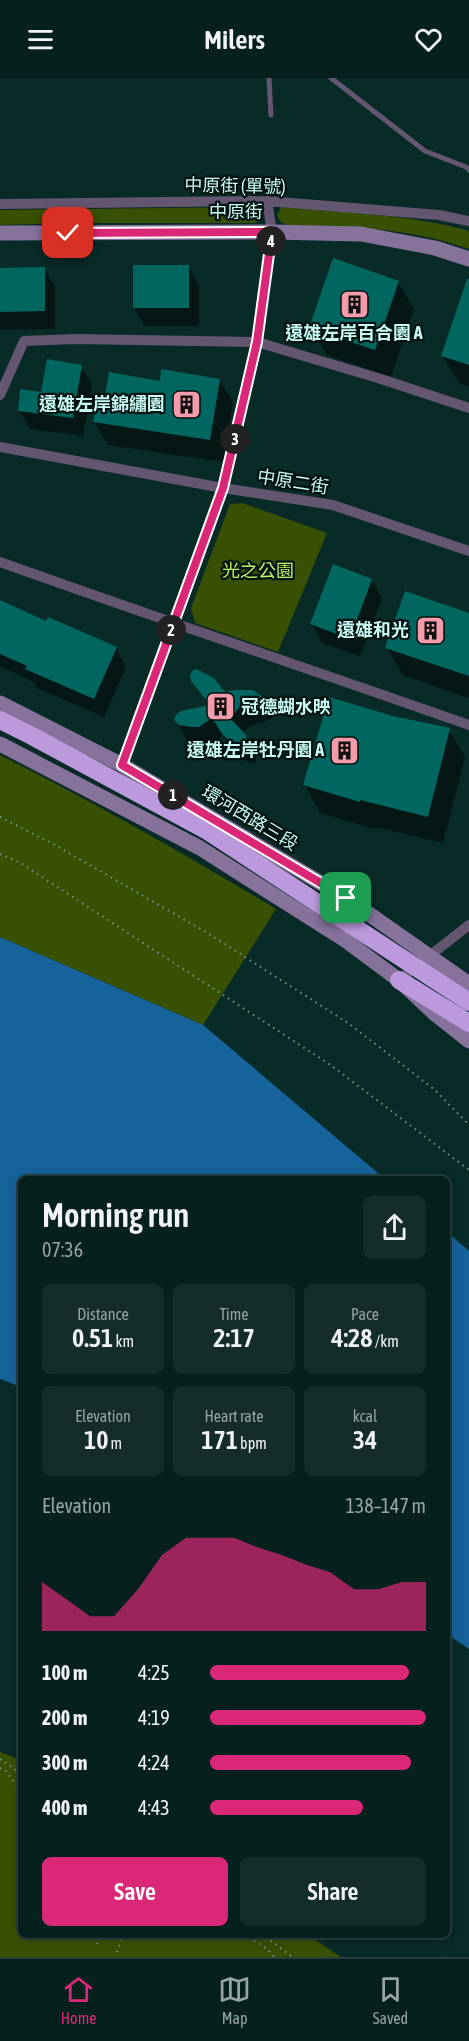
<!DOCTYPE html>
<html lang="en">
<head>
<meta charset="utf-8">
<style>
	:root { --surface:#06201e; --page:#142d2b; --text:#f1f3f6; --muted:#98a3a4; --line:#273e3c; --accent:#db2777 }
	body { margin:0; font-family:"Asap Condensed","Noto Sans TC",sans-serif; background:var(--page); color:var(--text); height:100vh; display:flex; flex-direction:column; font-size:22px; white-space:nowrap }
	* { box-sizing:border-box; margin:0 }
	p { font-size:20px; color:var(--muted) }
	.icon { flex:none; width:33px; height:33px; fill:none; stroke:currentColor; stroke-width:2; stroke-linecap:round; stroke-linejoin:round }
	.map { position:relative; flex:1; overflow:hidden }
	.details { position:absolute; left:18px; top:1098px; width:432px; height:762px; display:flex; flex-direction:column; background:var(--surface); border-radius:9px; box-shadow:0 3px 15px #0003,0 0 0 2px var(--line) }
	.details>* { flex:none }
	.pin { position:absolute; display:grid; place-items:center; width:51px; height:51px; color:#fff; margin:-26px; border-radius:12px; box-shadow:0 3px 9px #0006 }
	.km { position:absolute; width:30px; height:30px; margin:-15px; border-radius:50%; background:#222; color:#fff; font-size:16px; line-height:30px; text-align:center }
	.round { display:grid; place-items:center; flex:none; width:63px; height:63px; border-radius:9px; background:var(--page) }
	.overview { display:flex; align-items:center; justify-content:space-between; height:102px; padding:0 24px }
	h1 { font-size:33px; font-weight:600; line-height:45px }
	.stats { display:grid; grid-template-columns:repeat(3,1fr); gap:9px; height:102px; padding:6px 24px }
	.stats div { display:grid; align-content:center; border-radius:9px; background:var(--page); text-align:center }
	.stats b { font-size:26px; font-weight:600 }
	.stats small { font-size:16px; font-weight:400 }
	.stats p { font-size:16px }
	.chart { height:168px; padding:12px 24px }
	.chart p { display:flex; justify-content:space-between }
	.chart svg { width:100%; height:108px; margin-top:6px; fill:var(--accent); opacity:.7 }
	.action { display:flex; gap:12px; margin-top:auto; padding:12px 24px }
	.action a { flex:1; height:69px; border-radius:9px; background:var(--accent); color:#fff; font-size:24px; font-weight:600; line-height:69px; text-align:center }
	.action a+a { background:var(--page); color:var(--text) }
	ul { padding:0 24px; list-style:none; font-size:20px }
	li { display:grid; grid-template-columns:96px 72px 1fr; align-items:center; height:45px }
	li i { height:15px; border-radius:8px; background:var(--accent) }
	header { display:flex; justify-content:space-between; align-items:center; height:78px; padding:0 24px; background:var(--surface); font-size:27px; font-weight:600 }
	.tab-bar { display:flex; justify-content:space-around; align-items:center; height:84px; border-top:2px solid var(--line); background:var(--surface); font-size:16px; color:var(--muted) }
	.tab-bar a { display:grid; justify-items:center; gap:3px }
	.tab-bar .on { color:var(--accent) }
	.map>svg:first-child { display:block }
</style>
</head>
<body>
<header><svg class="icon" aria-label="menu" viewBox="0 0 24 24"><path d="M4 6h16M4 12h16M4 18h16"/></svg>Milers<svg class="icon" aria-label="heart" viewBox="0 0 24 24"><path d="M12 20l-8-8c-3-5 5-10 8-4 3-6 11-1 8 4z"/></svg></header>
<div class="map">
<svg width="469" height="1879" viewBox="0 0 469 1879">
	<rect width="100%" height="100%" fill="#082b28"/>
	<path fill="#385002" d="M253,129l4,6 1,6 -2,4h-180l-76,2v-15z
		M281,129c61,6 129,7 188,24v18c-58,-21 -121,-23 -182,-24l-6,-3 -4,-6z
		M242,425l85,30 -49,119 -83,-29 -4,-15 39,-104z
		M0,677c95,48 185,99 276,154l-73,116 -203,-88z
		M0,1674l21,8v175h287l33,22h-341z"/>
	<path fill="#16629b" d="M0,859l203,88 182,154h-364v208l-21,-8z
		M447,1154l22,19v398l-22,-15z"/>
	<path fill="#0007" d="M188,188l11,19v41h-54l-11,-18v-41z
		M0,191h44l11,18v42l-55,1z
		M398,204l16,27 -23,68 -64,-22 -16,-27z
		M469,218v91l-10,-4 -16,-27z
		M81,288l11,19 -9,51 -53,-7 -11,-19z
		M220,302l13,23 -10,59 -115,-17 -14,-23 11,-18 56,-21z
		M371,502l11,18 -22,58 -38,-13 -10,-19z
		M0,524l47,21 69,25 10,19 -22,50 -67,-29 -3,-6 -34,-16z
		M469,536v84l-66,-23 -16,-27z
		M193,602l31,14 38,5 11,18 -4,3 -20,6 -6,8 13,21v7l-3,1 -10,-3 -8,-7 -12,-17 -13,9 -19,-2 -5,-5 -11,-19 35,-12z
		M393,639l56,13 16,27 -22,86 -67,-16 -1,2 -55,-16 -15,-28z"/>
	<path fill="#00665f" d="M333,180l66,23 -24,69 -66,-22z
		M133,187h56v43h-56z
		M45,189v44l-45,1v-44z
		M467,201h2v86l-28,-9z
		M47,281l35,6 -9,53 -55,-7 2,-22 21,3z
		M161,291l59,10 -10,61 -117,-18 4,-21 7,1 5,-30 51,9z
		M333,486l39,15 -22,60 -40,-15z
		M405,513l64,22v63l-84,-28z
		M0,522l46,21 2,-4 69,30 -23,52 -69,-30 2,-3 -27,-12z
		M196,591l18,9 11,14 10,-2h18l11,8 -5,4 -20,6 -9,10 16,17 1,9 -5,1 -11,-3 -8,-7 -11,-17 -13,9h-7l-13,-2 -5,-5 2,-5 5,-4 29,-6 -19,-24 -1,-5 2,-5z
		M329,619l64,19 57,12 -22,89 -68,-17v2l-57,-17z"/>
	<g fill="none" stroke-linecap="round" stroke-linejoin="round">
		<path stroke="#6b9591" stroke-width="2" stroke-dasharray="1.5 4.5" stroke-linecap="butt" d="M0,739l55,28 151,87 142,91 87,67 34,35
			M0,776l19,8 313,204 137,104
			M0,1681l14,9 7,10
			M0,1690l6,3 15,21
			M237,1857c15,4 28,9 37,22
			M260,1857l13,7 19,15
			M97,1866l3,-9
			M117,1874l6,-17"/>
		<path stroke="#645671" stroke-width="5" d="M269,0l2,37
			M331,0l94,73 41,16 3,3"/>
		<path stroke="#645671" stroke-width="10" d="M0,126l267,-3 172,14 30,6
			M0,317l24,-54 51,-2 182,3 124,37 88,29
			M0,369l223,41 110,17 136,46
			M0,484c156,56 313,108 469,163
			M122,687l101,-277 34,-146 15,-110 -5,-31
			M399,902l70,-55"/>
		<path stroke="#87729c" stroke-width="15" d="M0,155l272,-1 89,2 74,14 34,11
			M0,625l122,62 224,133 123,86
			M0,666l200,104 145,92 54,40 36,34 34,27"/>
		<path stroke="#bb99dc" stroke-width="18" d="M399,902l70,43"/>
		<path stroke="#bb99dc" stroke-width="18" d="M0,642l32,16 174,94 263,172"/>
	</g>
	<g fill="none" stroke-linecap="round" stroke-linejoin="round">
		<defs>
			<path id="route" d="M68,155l204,-1 -15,110 -34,146 -101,277 224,133"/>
		</defs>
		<use href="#route" stroke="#fff" stroke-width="12"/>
		<use href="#route" stroke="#db2777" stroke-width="8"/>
	</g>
	<defs>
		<symbol id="building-square" viewBox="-11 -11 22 22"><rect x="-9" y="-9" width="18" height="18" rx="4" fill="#f39aab" stroke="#001210"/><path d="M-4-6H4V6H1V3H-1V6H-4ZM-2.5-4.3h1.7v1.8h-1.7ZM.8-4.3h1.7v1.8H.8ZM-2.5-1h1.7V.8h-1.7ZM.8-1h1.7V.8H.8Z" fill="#111"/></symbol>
	</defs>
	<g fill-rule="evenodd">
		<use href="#building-square" x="338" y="210" width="33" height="33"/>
		<use href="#building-square" x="170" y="310" width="33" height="33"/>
		<use href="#building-square" x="414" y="536" width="33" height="33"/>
		<use href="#building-square" x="204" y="612" width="33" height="33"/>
		<use href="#building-square" x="328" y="656" width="33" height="33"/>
	</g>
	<g text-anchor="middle" stroke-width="4.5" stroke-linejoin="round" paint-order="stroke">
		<g font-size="18" fill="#c9faf4" stroke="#001210">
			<text transform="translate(235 108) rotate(1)" y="6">中原街 (單號)</text>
			<text x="236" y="140">中原街</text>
			<text transform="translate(293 404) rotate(9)" y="6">中原二街</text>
			<text transform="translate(250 740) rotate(31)" y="6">環河西路三段</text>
		</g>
		<g font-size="18" font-weight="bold" fill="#c9faf4" stroke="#001210" text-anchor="end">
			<text x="354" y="261" text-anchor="middle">遠雄左岸百合園 A</text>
			<text x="165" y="332">遠雄左岸錦繡園</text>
			<text x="409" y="558">遠雄和光</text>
			<text x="241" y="635" text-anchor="start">冠德蝴水映</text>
			<text x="324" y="678">遠雄左岸牡丹園 A</text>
		</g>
		<g font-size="18" fill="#bdf269" stroke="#001210">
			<text x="258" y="499">光之公園</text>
		</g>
	</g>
</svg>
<div class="pin" style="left:346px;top:820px;background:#1e9e55"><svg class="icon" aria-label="arrive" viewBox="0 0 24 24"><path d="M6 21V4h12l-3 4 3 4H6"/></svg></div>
<div class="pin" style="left:68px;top:155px;background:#d93025"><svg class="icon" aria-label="check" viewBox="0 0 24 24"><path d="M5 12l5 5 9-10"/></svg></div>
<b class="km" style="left:173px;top:717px">1</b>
<b class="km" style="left:171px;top:552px">2</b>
<b class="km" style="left:235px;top:361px">3</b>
<b class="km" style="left:271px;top:163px">4</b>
<section class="details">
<div class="overview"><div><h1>Morning run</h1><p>07:36</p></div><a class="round"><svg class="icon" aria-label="share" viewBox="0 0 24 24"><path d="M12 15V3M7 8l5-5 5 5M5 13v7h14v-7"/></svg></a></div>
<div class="stats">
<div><p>Distance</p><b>0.51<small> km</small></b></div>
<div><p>Time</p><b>2:17</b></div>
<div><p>Pace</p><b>4:28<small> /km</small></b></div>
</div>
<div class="stats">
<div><p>Elevation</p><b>10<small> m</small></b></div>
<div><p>Heart rate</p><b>171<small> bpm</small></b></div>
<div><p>kcal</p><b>34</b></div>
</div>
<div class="chart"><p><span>Elevation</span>138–147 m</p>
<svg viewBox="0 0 160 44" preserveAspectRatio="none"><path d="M0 44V24L10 31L20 38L30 38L40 27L50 13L60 6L70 6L80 6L90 10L100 13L110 17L120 20L130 27L140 27L150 24L160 24V44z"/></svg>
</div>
<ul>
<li><b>100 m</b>4:25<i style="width:92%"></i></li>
<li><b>200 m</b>4:19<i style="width:100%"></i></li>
<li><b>300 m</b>4:24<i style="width:93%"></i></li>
<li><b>400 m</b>4:43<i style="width:71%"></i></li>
</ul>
<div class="action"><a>Save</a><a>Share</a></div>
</section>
</div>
<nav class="tab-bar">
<a class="on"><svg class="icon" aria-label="home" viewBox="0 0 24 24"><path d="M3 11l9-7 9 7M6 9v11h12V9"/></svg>Home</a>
<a><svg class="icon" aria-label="map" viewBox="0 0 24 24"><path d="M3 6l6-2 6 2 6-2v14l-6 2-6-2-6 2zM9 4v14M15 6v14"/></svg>Map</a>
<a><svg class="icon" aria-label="saved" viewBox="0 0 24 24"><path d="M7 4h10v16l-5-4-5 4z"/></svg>Saved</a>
</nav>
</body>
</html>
